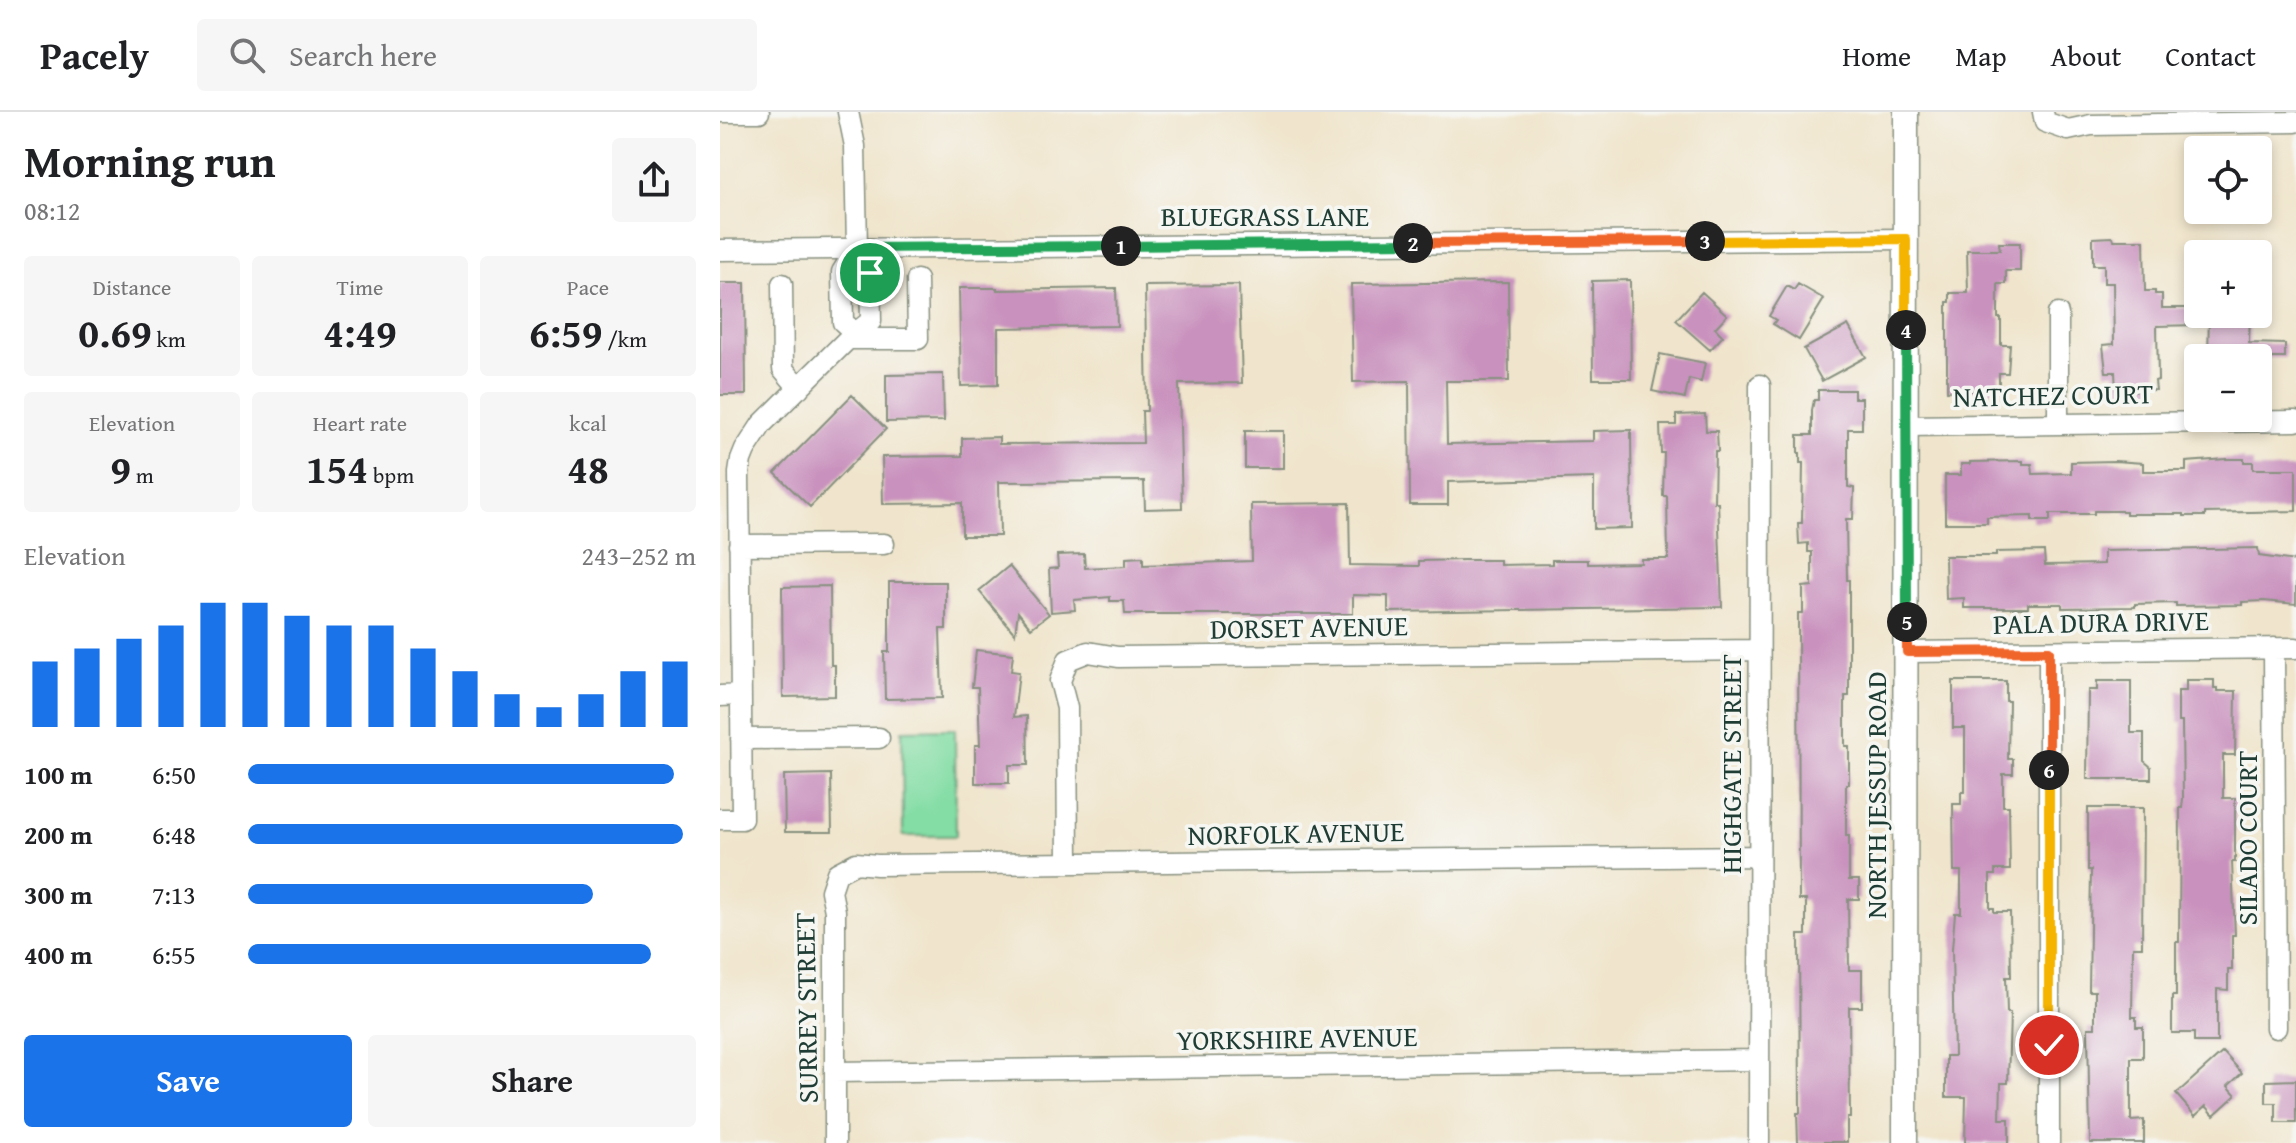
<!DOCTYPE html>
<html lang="en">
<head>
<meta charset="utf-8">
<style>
	:root { --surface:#fff; --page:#f6f6f6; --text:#202124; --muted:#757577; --line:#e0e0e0; --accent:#1a73e8 }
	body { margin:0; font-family:"Gentium Book Plus",serif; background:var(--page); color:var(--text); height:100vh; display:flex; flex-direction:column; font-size:30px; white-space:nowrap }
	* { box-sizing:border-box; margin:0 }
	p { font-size:26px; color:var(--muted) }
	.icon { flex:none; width:44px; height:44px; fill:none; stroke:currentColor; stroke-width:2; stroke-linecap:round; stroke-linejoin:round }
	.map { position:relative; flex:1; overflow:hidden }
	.panel { display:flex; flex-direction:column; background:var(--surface); width:720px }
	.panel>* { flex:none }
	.controls { position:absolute; left:1464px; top:24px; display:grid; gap:16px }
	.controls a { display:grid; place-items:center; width:88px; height:88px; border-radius:8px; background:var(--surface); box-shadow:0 4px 12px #0003; font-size:40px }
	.pin { position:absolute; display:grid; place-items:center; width:68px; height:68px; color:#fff; margin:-34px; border:4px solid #fff; border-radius:50%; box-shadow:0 2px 8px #0007 }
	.km { position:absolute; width:40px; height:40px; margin:-20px; border-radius:50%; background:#222; color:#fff; font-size:22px; line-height:40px; text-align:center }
	.round { display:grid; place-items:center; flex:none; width:84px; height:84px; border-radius:8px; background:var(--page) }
	.overview { display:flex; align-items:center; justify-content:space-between; height:136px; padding:0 24px }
	h1 { font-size:44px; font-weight:700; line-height:60px }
	.stats { display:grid; grid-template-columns:repeat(3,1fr); gap:12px; height:136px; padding:8px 24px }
	.stats div { display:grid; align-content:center; border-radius:8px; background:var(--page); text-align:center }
	.stats b { font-size:40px; font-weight:700 }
	.stats small { font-size:22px; font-weight:400 }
	.stats p { font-size:22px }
	.chart { height:224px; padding:16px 24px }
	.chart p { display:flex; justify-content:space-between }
	.chart svg { width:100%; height:144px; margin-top:8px; stroke:var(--accent); stroke-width:6 }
	.cta { display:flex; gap:16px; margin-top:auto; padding:16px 24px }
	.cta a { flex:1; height:92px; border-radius:8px; background:var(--accent); color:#fff; font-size:32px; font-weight:700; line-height:92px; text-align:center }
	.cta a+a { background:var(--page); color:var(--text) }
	ul { padding:0 24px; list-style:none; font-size:26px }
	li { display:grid; grid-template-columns:128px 96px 1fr; align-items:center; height:60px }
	li i { height:20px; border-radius:10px; background:var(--accent) }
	header { display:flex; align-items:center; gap:48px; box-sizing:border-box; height:112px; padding:0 40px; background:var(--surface); border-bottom:2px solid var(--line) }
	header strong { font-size:38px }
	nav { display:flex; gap:44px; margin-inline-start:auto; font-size:28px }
	.search { width:560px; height:72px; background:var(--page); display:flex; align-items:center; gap:20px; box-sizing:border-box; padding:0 28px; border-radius:8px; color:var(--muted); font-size:30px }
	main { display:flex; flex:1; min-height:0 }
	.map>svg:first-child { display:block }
</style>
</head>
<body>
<header>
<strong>Pacely</strong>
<div class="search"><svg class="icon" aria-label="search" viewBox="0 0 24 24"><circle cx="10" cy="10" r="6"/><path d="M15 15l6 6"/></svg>Search here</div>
<nav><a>Home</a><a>Map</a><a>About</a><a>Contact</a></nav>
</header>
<main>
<section class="panel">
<div class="overview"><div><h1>Morning run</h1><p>08:12</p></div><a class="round"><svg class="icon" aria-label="share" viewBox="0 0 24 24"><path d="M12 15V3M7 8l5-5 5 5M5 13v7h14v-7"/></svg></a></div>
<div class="stats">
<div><p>Distance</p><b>0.69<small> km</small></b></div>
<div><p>Time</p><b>4:49</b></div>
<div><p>Pace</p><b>6:59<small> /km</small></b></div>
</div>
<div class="stats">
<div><p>Elevation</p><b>9<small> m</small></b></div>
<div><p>Heart rate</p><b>154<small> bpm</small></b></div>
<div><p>kcal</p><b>48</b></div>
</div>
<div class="chart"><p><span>Elevation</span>243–252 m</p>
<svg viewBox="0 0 160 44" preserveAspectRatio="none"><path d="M5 44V24M15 44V20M25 44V17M35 44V13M45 44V6M55 44V6M65 44V10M75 44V13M85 44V13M95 44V20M105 44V27M115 44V34M125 44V38M135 44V34M145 44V27M155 44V24"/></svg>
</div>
<ul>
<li><b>100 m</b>6:50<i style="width:95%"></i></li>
<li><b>200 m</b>6:48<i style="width:97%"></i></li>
<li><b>300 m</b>7:13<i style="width:77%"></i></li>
<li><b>400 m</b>6:55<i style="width:90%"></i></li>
</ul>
<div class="cta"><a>Save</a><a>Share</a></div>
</section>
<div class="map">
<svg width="1576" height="1031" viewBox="0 0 1576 1031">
	<rect width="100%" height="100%" fill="#f6f6f2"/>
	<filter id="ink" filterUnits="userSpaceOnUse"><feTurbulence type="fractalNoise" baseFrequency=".0125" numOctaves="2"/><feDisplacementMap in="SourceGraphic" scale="16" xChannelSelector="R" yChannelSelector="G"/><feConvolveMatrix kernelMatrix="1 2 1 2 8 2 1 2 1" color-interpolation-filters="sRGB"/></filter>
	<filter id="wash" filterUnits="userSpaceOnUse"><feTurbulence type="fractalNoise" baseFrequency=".006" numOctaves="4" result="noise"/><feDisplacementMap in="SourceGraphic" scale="32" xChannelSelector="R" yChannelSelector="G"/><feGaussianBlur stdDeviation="1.8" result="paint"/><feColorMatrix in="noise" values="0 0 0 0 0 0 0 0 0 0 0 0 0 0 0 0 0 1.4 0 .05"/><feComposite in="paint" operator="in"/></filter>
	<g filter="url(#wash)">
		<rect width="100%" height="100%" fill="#f0e5cc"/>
		<path fill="#83dda4" stroke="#518d6c" stroke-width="2" d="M235,617l1,107h-53l-1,-106z"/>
		<g id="blocks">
			<path fill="#c992be" d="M1393,125l1,3h30l1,51h10v3h7v14h36v17l-41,1 1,54 -3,1 1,9 -40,1 -1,-19h-9l-3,-27 11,-1 -1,-61h-9v-18h-11v-27z
				M1279,131h21v28h-14v13h-8v34h3v27h9l-2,28h-9v17l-52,1v-89h3v-9h18l-1,-43h33z
				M910,168l1,99h-38l-1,-98z
				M788,170l1,99h-63l1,63 146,-3v-10l38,-1 1,98 -38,1v-51l-146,4v23h-38l-1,-124 -56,1 -2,-98z
				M0,171h25l1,112h-26z
				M1078,172l26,15 -25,41 -26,-16 3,-4 -7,-4 18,-30 7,4z
				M519,173l3,98 -63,1 3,124 -37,1 -1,-28 -145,1 1,54h-38v-33l-79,1 -1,-47 80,-1v-18l37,-1v7l144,-1 -1,-32h5l-2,-125z
				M239,176h38v2l119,-2 1,38 -119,2v57l-37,1z
				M982,180l25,23 -12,13 8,8 -13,14 -34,-30z
				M1489,202h41l-1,29 36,1v14h-77z
				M1128,213l18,32 -44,24 -18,-32z
				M940,242l45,9 -4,19 -12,-3 -4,19 -33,-7z
				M223,262l1,47 -58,1v-47z
				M1098,278h36v8h8v31h-14v58l6,1 -1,31h-7l1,61h2v116h-4v50h4v38h-3v52h3v44h10v19h-11l1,71h13v37h-13l1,111h-3v24h-49l-1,-29h3l-1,-178h7v-35h-7l-1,-287h5v-26l9,-1v-34h-4v-9l-9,1 -1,-21h4l1,-60h-3v-10h-2v-18h14v-25l2,-10h4z
				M132,283l34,34 -76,78 -35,-34z
				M985,302l1,17h11l1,20h-3l-1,51h4l4,105 -334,5v-16l-35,-1v19h-228l-1,-13h-14v-4l-36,3 1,10 -24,2 -2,-43 9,-1 -1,-13 27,-1 1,14 41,-2v-8l17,-1v8l109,-4 -1,-57 98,-1 1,62 69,1v-5l45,-1h36v5l52,-1v-4h36v4l53,-1v-4h27l-1,-63h-4l1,-43h-3l-1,-28h16v-10z
				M525,319h39v37h-39z
				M1506,347h18v3h9v7h43v42l-91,2v3h-21v-2h-58v-3h-32v3h-44v7h-18v-5l-45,1v6h-42v-48h16v-11h9v-2l53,-1v3h9l1,10 38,-1v-11l44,-1 28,2v8h43v-9z
				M1538,436l1,8 37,5v43l-32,-3 -22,1v3l-66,1v-3l-41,1v3l-73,1v-4h-34v4h-64v-10l-18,1 -1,-43h51v-4l48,-1 1,14 59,-1v-13z
				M289,454l40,48 -18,14 -13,-16 -3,22 -36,-43z
				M169,470h57v47h-6l2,69 -57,1 -1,-47h5z
				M110,474l1,79h4v31l-52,1 -1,-110z
				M256,538l37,4 -2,17 8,1 -5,45 13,-1 1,49h-19v18h-34v-38h5l-2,-58h-6z
				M1466,568h28v8h4v3h18l-1,64h-12v43h12v64h-3l3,73h-3v35h-4v20l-11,-1v53h-23v-9h-22v-37h4v-54h3l1,-134h2l1,-9 -1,-77h-4v-31h8z
				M1233,569h53v20h3l-1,58h5v15h-10v32h6l1,64h-15v5h-5v33h4v4h16l1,65h-5l1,36h3l-2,70h-7l-1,36h9v24h-44l1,-46h-20v-41h8l-2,-107 3,-36h6v-42h-7l-1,-67h8v-12h4v-64h-12z
				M1377,569h34v52h13v28l7,6v12h-64l1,-89h9z
				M111,662l1,58h-47l-1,-57z
				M1368,696h55l-1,139h-9l-1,70h4v10h7v31h-12v63l13,-1v23h-54l-2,-115h7v-37h-6l2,-121h-3z
				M1503,940l19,21 -14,13 8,9 -22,20 -8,-9 -11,10 -19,-22z
				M1576,968v43h-20v-20h-10v-22z"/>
		</g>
	</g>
	<g filter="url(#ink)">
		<use href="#blocks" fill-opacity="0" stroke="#889180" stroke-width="2"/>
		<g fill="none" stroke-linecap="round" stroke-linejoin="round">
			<defs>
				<path id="minor" d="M0,0h39
					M1323,0l2,10 23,8 23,-5 205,-3
					M0,138l1186,-11
					M62,172l1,85 16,19
					M1338,202v108
					M135,221l-12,-11 -1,-50 15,-24
					M128,227h70l-1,-59
					M1186,314l390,-5
					M19,433l145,-1
					M1554,536l2,380
					M1329,539v492
					M1187,540l389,-4
					M0,584l21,-1
					M21,627l138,-1
					M0,707h22l-3,-346 2,-13 4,-10 17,-26 86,-85 23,-18 -1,-48 -13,-25 -2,-102 -7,-34
					M348,751l-1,-155 -7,-27 8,-21 20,-8 30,5 640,-7
					M115,960l924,-12
					M115,1031v-232l-4,-20 6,-18 19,-10 21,2 881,-9
					M1039,1031l1,-758"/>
				<path id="tertiary" d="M1185,1031l1,-1031"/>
			</defs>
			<use href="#minor" stroke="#889180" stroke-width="23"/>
			<use href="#tertiary" stroke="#889180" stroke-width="27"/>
			<use href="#minor" stroke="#fff" stroke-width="20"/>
			<use href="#tertiary" stroke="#fff" stroke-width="24"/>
		</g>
	</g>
	<g fill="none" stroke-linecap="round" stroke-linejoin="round" filter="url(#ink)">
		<defs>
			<path id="split-1" d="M150,161l-13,-25 264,-2"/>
			<path id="split-2" d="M401,134l292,-3"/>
			<path id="split-3" d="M693,131l292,-2"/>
			<path id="split-4" d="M985,129l201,-2v91"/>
			<path id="split-5" d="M1186,218l1,292"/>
			<path id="split-6" d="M1187,510v30l142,-1v119"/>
			<path id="split-7" d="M1329,658v275"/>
		</defs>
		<use href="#split-1" stroke="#fff" stroke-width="16"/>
		<use href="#split-2" stroke="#fff" stroke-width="16"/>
		<use href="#split-3" stroke="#fff" stroke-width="16"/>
		<use href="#split-4" stroke="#fff" stroke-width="16"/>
		<use href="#split-5" stroke="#fff" stroke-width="16"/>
		<use href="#split-6" stroke="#fff" stroke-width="16"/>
		<use href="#split-7" stroke="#fff" stroke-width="16"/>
		<use href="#split-1" stroke="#22a559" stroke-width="10"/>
		<use href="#split-2" stroke="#22a559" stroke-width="10"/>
		<use href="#split-3" stroke="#f0652b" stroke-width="10"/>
		<use href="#split-4" stroke="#f5b400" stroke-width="10"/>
		<use href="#split-5" stroke="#22a559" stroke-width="10"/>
		<use href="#split-6" stroke="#f0652b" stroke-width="10"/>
		<use href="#split-7" stroke="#f5b400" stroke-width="10"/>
	</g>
	<g text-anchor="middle" stroke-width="7" stroke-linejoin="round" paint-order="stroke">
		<g font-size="28" fill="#1f3d34" stroke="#f6f6f2">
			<text x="545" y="114">BLUEGRASS LANE</text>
			<text transform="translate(1333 283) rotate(-1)" y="10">NATCHEZ COURT</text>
			<text transform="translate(1381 510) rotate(-1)" y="10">PALA DURA DRIVE</text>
			<text transform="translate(589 515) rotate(-1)" y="10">DORSET AVENUE</text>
			<text transform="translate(1011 652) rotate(-90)" y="10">HIGHGATE STREET</text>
			<text transform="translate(1156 683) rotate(-90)" y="10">NORTH JESSUP ROAD</text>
			<text transform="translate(576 721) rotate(-1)" y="10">NORFOLK AVENUE</text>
			<text transform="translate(1527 726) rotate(-90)" y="10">SILADO COURT</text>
			<text transform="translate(86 896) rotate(-91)" y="10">SURREY STREET</text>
			<text transform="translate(577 926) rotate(-1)" y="10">YORKSHIRE AVENUE</text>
		</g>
	</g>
</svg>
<div class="controls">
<a><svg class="icon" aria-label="locate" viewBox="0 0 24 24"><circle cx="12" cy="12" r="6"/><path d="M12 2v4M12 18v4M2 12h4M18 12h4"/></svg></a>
<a>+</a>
<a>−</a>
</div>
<div class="pin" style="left:150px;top:161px;background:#1e9e55"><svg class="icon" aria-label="arrive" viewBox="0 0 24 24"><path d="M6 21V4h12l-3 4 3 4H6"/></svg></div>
<div class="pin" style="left:1329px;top:933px;background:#d93025"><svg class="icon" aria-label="check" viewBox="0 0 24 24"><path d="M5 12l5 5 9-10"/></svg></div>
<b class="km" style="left:401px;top:134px">1</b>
<b class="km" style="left:693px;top:131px">2</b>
<b class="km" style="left:985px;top:129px">3</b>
<b class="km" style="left:1186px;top:218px">4</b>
<b class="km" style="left:1187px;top:510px">5</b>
<b class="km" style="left:1329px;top:658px">6</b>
</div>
</main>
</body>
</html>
